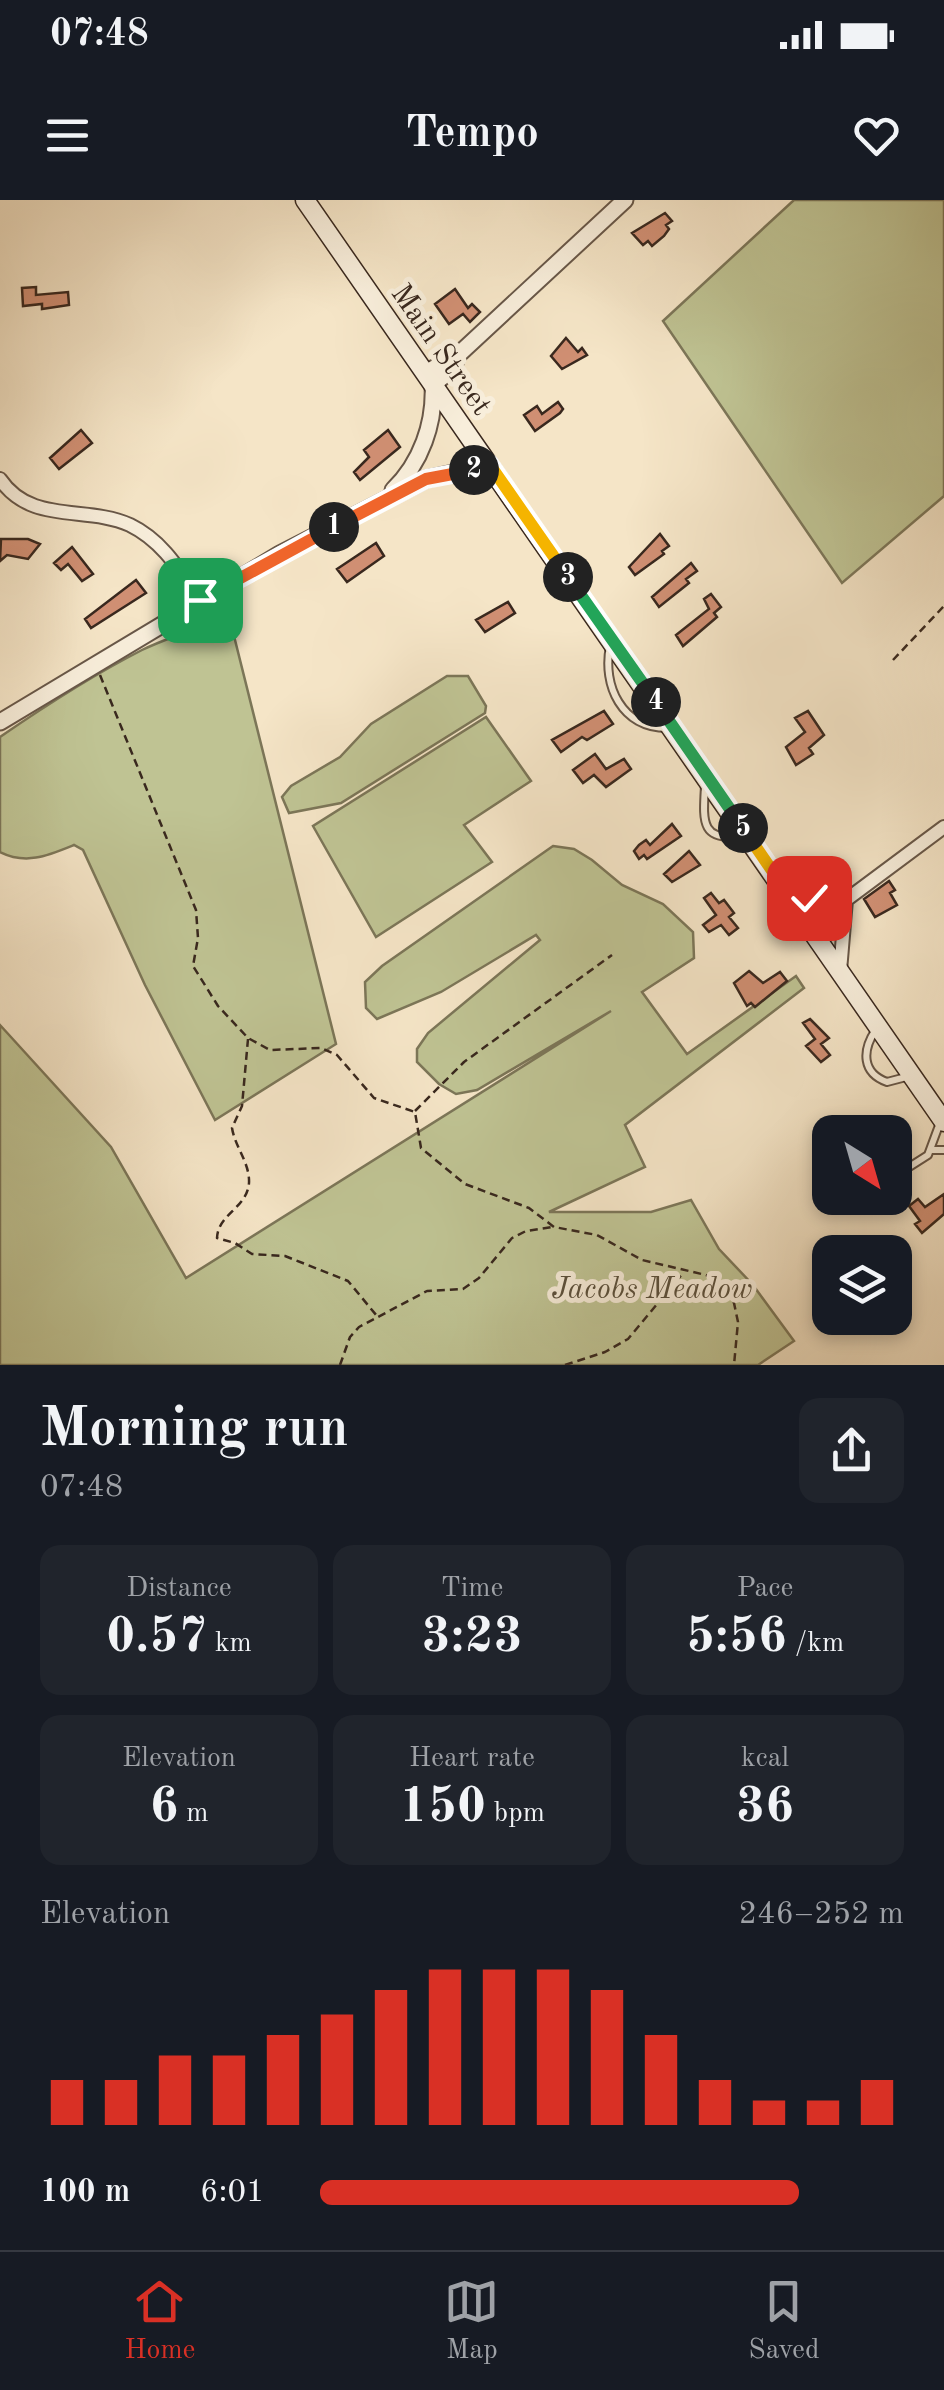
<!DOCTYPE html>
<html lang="en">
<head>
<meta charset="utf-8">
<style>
	:root { --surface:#171b24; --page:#20242c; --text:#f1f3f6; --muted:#9ea1a6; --line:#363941; --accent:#d93025 }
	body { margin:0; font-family:"Old Standard TT",serif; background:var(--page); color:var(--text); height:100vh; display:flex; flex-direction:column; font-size:38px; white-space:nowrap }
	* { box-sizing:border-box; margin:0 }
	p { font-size:32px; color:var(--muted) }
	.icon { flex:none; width:55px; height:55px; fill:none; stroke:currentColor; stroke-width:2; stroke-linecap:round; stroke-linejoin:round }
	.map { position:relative; height:1165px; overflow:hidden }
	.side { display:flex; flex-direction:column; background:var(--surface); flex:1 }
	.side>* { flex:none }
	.needle { width:65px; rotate:143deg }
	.buttons { position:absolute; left:812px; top:915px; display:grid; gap:20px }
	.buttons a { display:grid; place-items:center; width:100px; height:100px; border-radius:20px; background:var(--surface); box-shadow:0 5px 15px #0003; font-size:50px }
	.pin { position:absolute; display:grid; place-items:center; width:85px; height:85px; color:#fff; margin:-42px; border-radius:20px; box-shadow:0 5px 15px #0006 }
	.km { position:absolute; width:50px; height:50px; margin:-25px; border-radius:50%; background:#222; color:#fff; font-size:28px; line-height:50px; text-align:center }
	.round { display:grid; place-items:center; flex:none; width:105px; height:105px; border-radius:20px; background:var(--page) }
	.overview { display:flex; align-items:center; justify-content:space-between; height:170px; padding:0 40px }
	h1 { font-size:55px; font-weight:700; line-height:75px }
	.figures { display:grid; grid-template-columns:repeat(3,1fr); gap:15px; height:170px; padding:10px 40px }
	.figures div { display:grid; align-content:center; border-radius:20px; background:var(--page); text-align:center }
	.figures b { font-size:50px; font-weight:700 }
	.figures small { font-size:28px; font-weight:400 }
	.figures p { font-size:28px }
	.chart { height:280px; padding:20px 40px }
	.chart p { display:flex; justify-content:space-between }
	.chart svg { width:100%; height:180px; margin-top:10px; stroke:var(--accent); stroke-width:6 }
	ul { padding:0 40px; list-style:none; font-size:32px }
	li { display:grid; grid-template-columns:160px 120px 1fr; align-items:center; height:75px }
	li i { height:25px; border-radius:12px; background:var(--accent) }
	.status { display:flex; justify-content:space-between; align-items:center; height:70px; padding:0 50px; background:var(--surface); direction:ltr }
	.status svg { height:28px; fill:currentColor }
	header { display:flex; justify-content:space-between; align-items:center; height:130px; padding:0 40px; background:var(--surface); font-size:45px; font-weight:700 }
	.menu { display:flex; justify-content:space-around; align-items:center; height:140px; border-top:2px solid var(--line); background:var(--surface); font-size:28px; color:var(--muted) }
	.menu a { display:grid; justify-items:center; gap:5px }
	.menu .on { color:var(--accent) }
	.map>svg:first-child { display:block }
</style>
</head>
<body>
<div class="status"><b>07:48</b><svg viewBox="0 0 49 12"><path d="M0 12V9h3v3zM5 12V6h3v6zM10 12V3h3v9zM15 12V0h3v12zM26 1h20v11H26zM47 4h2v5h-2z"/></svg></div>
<header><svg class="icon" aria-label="menu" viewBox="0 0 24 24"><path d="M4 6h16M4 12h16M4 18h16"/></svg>Tempo<svg class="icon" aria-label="heart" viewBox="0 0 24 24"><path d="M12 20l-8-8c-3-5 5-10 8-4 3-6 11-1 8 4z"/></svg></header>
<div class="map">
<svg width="944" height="1165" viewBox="0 0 944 1165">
	<rect width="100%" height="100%" fill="#f5e5c7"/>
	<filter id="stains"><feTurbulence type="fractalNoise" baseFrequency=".002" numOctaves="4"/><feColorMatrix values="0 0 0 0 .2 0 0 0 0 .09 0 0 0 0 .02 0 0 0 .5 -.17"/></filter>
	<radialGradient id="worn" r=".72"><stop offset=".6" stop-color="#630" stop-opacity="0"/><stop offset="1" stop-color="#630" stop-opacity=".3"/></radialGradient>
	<path fill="#bfc393" stroke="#7c7658" stroke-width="2.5" d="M794,0h150v296l-102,87 -179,-262z
		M228,412l108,432 -121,76 -70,-135 -62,-135 -9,-5c-27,11 -48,20 -74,7v-115c45,-31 93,-62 142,-87 29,-14 59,-21 86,-38z
		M447,476h21l18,30 -1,7 -144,90 -52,10 -7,-16 9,-11 49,-29 31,-33z
		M486,517l45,64 -67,44 28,37 -116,75 -63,-111z
		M553,646l21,3 18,11 30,25 41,19 30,28 1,26 -52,34 45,62 109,-78 8,12 -179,137 20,42 -96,45h102l40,-12 28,49 34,36 41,56 -36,24h-758v-340l111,122 75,131 425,-267 -134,79 -21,4 -17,-10 -22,-22v-13l11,-16 112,-93 -4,-5 -95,57 -64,27 -11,-11 -1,-26 17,-16z"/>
	<path fill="#d08f73" stroke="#39281e" stroke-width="2.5" d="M665,13l7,8 -6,4 3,4 -5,7 -12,10 -4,-5 -5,4 -11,-12z
		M36,87v8l32,-3 1,13 -27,4v-5l-19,2 -1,-18z
		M455,89l13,19 4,-4 8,8 -10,10 -7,-8 -14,10 -14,-20z
		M566,138l12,14 4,-4 5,7 -25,14 -11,-13z
		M558,202l5,7 -3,4 -25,18 -11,-16 13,-9 5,8z
		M81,230l11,13 -33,26 -9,-11z
		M388,230l12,17 -40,33 -6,-8 15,-15 -5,-7z
		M660,334l9,12 -7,5 2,3 -29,21 -6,-8z
		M1,339h27l12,5 -12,15 -21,-4 -7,6z
		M376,343l8,13 -37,26 -10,-13z
		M72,347l21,27 -11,7 -14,-17 -7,6 -7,-7z
		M691,363l6,8 -11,8 3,4 -30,24 -7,-10z
		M136,380l10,13 -55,35 -6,-9z
		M711,394l10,13 -7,6 3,4 -34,29 -7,-11 33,-26 -5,-10z
		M508,402l7,11 -30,19 -9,-12z
		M604,511l9,13 -26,16 -5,-3 -21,15 -9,-12z
		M808,511l16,24 -15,13 4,6 -17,11 -10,-18 19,-15 -10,-14z
		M595,554l11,15 18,-10 7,10 -25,18 -12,-12 -11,8 -10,-13z
		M672,624l9,12 -34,23 -3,-4 -5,4 -5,-8 5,-6 7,-5 4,5z
		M689,651l11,14 -28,17 -8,-8z
		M889,681l6,9 -5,3 7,12 -22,12 -11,-18z
		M711,693l8,10 5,-3 10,13 -5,4 9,11 -9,7 -8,-10 -12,7 -6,-7 13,-10 -12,-17z
		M749,771l14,12 17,-11 7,9 -32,26 -4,-4 -4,3 -13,-23z
		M810,819l19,19 -8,6 9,11 -9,7 -15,-16 9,-7 -12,-16z
		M944,994v20l-22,19 -7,-9 5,-3 -11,-15 9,-7 7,8z"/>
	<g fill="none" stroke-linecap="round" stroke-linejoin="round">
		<defs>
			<path id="service" d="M610,446c-8,40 12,82 57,82
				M705,586c-2,35 -5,56 38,50
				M875,831c-13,20 -13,42 12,51l23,-6
				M932,950h12
				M895,976l33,-21 13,-35"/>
			<path id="minor" d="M0,279c31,46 86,26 130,46 33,16 50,46 70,75
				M788,695l58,5
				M840,771l6,-71 98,-73"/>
			<path id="tertiary" d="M425,173l33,-18 167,-155
				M393,290c28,-27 42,-67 40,-105l20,-17 5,-13
				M0,522l280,-168 146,-75 64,-14"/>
			<path id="secondary" d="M305,0l639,922"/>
		</defs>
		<use href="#service" stroke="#685748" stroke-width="10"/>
		<use href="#minor" stroke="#685748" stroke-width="16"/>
		<use href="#tertiary" stroke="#685748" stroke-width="19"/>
		<use href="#secondary" stroke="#39281e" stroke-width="21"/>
		<path stroke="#39281e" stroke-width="2.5" stroke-dasharray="8 5" stroke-linecap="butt" d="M893,460l51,-54
			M100,475l96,235 2,28 -5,28 25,40 30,32 22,12 51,-2 16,7 37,43 41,14 6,36 44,36 64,24 25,19 43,8 45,25 64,15 13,8 15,20 4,19 -4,43
			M248,839l-6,67 -10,22c3,19 18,35 17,55 -2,25 -31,31 -32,55l18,5 17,11 33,2 63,25 29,35
			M415,911l49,-49 148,-107
			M340,1165l10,-28 9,-10 68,-36 36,-2 16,-11 33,-40 14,-7 26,-4
			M565,1165l40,-13 23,-13 55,-66"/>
		<use href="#service" stroke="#f8eedb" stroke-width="6"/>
		<use href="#minor" stroke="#f8eedb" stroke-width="12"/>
		<use href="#tertiary" stroke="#f8eedb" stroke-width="15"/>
		<use href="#secondary" stroke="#f8eedb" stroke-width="18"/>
	</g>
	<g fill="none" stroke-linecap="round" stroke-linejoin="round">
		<defs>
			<path id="split-1" d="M200,400l134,-73"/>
			<path id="split-2" d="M334,327l92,-48 48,-9"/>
			<path id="split-3" d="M474,270l16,-5 78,112"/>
			<path id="split-4" d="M568,377l88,125"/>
			<path id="split-5" d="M656,502l87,126"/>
			<path id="split-6" d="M743,628l45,66 21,4"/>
		</defs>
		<use href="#split-1" stroke="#fff" stroke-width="20"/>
		<use href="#split-2" stroke="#fff" stroke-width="20"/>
		<use href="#split-3" stroke="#fff" stroke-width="20"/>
		<use href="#split-4" stroke="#fff" stroke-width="20"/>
		<use href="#split-5" stroke="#fff" stroke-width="20"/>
		<use href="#split-6" stroke="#fff" stroke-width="20"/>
		<use href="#split-1" stroke="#f0652b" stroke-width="12"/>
		<use href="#split-2" stroke="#f0652b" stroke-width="12"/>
		<use href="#split-3" stroke="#f5b400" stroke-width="12"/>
		<use href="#split-4" stroke="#22a559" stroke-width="12"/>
		<use href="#split-5" stroke="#22a559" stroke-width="12"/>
		<use href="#split-6" stroke="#f5b400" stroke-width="12"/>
	</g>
	<g text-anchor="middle" stroke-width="10" stroke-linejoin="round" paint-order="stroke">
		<g font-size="30" fill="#39281e" stroke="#f8eedb">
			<text transform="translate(442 149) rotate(55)" y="10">Main Street</text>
		</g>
		<g font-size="30" font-style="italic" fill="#5a4f3b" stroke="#f8eedb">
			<text x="652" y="1098">Jacobs Meadow</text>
		</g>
	</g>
	<rect width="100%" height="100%" filter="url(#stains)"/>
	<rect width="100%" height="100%" fill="url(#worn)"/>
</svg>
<div class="buttons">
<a><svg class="needle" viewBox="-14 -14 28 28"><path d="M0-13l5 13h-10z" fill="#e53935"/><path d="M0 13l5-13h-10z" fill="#9ea1a6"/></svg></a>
<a><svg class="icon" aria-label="layers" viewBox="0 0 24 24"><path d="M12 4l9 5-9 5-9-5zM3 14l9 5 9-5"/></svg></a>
</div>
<div class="pin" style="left:200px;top:400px;background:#1e9e55"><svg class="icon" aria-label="arrive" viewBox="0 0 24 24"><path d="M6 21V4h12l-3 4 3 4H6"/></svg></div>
<div class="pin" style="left:809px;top:698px;background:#d93025"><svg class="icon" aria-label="check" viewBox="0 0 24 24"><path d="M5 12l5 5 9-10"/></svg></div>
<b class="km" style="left:334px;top:327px">1</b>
<b class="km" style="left:474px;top:270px">2</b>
<b class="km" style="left:568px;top:377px">3</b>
<b class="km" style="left:656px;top:502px">4</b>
<b class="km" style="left:743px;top:628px">5</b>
</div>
<section class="side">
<div class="overview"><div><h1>Morning run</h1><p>07:48</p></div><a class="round"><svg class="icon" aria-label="share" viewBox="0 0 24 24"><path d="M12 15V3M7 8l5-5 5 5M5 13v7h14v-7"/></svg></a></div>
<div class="figures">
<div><p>Distance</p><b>0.57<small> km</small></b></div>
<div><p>Time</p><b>3:23</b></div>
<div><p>Pace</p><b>5:56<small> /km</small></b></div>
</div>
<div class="figures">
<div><p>Elevation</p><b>6<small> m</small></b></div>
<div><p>Heart rate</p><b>150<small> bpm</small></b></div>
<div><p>kcal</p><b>36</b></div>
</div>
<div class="chart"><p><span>Elevation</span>246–252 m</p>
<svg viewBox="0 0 160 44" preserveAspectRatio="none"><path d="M5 44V33M15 44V33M25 44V27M35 44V27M45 44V22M55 44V17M65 44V11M75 44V6M85 44V6M95 44V6M105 44V11M115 44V22M125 44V33M135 44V38M145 44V38M155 44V33"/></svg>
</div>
<ul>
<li><b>100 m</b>6:01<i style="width:82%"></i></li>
</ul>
</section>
<nav class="menu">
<a class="on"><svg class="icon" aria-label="home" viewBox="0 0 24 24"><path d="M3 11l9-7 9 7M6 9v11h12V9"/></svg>Home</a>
<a><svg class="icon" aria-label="map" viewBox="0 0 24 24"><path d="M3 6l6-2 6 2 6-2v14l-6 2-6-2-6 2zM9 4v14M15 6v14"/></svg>Map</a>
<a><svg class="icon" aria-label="saved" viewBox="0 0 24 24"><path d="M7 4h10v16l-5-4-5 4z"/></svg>Saved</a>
</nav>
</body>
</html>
